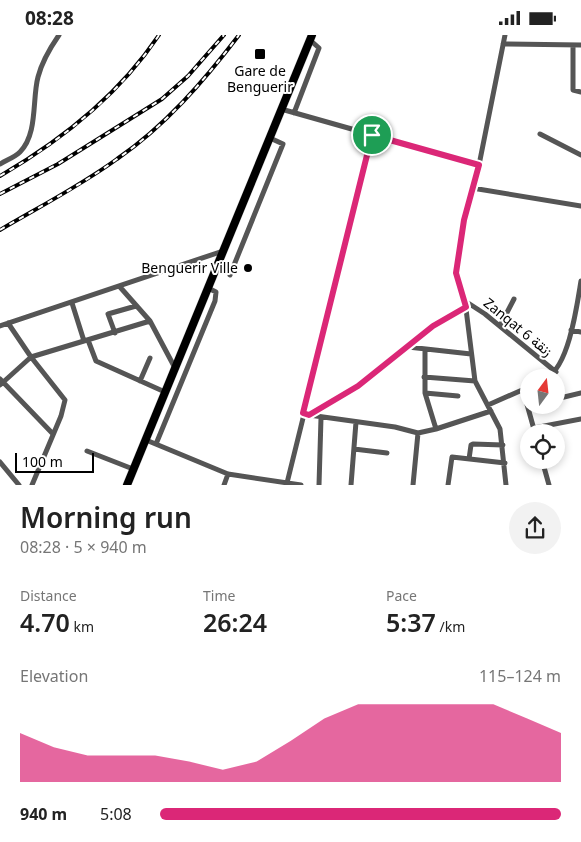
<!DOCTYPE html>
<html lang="en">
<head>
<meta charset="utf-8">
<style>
	:root { --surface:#fff; --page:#f2f2f2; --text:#222; --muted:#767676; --accent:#db2777 }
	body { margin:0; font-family:"Noto Sans",Vazirmatn,sans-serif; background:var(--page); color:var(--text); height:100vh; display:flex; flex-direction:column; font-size:19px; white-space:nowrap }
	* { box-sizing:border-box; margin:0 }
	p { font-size:16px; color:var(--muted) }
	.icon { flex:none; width:28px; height:28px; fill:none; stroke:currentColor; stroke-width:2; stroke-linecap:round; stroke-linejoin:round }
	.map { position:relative; height:450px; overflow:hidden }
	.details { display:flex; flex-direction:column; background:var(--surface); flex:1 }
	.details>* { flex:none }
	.needle { width:32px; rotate:15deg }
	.tools { position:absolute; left:520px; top:334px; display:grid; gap:10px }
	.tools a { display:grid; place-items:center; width:45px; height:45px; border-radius:50%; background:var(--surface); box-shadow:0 2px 8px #0003; font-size:25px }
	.scale { position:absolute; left:15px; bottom:12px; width:79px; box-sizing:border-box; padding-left:5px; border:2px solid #000; border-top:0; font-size:14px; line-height:18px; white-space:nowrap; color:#000; -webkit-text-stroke:4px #fff; paint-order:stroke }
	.pin { position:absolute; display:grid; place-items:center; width:42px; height:42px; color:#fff; margin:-21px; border:2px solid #fff; border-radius:50%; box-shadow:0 1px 5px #0007 }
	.round { display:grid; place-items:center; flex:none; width:52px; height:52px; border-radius:26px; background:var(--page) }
	.headline { display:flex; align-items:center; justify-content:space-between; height:85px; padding:0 20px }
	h1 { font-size:28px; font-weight:600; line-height:38px }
	.stats { display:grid; grid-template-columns:repeat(3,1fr); gap:8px; height:85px; padding:5px 20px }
	.stats div { display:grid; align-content:center }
	.stats b { font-size:25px; font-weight:600 }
	.stats small { font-size:14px; font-weight:400 }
	.stats p { font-size:14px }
	.chart { height:140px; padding:10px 20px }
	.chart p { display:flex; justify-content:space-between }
	.chart svg { width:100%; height:90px; margin-top:5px; fill:var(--accent); opacity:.7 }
	ul { padding:0 20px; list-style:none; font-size:16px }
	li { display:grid; grid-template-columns:80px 60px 1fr; align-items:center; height:38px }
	li i { height:12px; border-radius:6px; background:var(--accent) }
	.status { display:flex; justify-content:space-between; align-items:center; height:35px; padding:0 25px; background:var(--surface); direction:ltr }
	.status svg { height:14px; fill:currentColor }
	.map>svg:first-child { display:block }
</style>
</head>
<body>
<div class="status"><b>08:28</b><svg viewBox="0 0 49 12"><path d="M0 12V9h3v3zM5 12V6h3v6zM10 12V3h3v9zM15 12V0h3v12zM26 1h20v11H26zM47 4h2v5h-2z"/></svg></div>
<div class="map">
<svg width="581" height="450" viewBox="0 0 581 450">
	<rect width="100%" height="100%" fill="#fff"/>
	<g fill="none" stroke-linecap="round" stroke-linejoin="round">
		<defs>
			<path id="primary" d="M127,450l185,-450"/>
		</defs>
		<use href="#primary" stroke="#dbdbdb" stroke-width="9"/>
		<path stroke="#555" stroke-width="5" d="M505,0l-26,130 -15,55 -7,53 8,28 10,80 25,48 6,56
			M503,9l78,1
			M573,10v45l8,2
			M281,74l198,56
			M294,78l25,-65 -9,-8
			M540,99l41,21
			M0,129c7,-4 15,-7 20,-12 18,-18 12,-53 18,-75 4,-16 12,-29 21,-42
			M472,153l109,18
			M230,240l53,-131 -13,-6
			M120,252l30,34 25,47
			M465,266l20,13 71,58
			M72,268l12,38
			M8,288l23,34 34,43 -4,16 -29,69
			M0,291l223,-75
			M500,291l14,-27
			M571,295l10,2
			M115,298l-7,-19 28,-8
			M88,305l8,21 69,31
			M408,312l63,7
			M425,316v42l11,36
			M424,342l51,4
			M547,342c22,-11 30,-72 34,-96
			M0,344l53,55
			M140,346l10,-23
			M0,350l31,-28 119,-36
			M523,355l12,43
			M425,358l33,3
			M556,364l25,-6
			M488,370l41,-18
			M303,378l6,2 49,-29 75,-60 33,-19
			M309,380l86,12 23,6 18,-4 55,-18
			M534,393l47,-9
			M146,405l82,34 73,11
			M156,409l59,-143 1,-9 -8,-4
			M354,414l33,4
			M87,416l46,18
			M469,424l2,-14 2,-1 30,1
			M542,425l7,25
			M0,427l19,23
			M287,448l86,-348
			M224,450l4,-11
			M319,450l2,-67
			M351,450l5,-63
			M413,450l5,-52
			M448,450l4,-28 53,6"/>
		<use href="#primary" stroke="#000" stroke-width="8"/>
		<defs>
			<path id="rail" d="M0,141c62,-36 119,-81 159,-141
				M0,159l58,-30 104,-65 26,-23 36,-41
				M0,195c39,-23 80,-44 117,-71 48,-33 87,-78 122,-124"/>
		</defs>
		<use href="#rail" stroke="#000" stroke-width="4"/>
		<use href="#rail" stroke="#fff" stroke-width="2" stroke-dasharray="5.5" stroke-linecap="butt"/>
	</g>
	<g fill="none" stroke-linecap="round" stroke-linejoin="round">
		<defs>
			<path id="route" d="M372,100l107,30 -15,55 -8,53 10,34 -33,19 -75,60 -49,29 -6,-2z"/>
		</defs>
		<use href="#route" stroke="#fff" stroke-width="10"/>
		<use href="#route" stroke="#db2777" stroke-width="6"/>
	</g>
	<g fill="#000" stroke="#fff" stroke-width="2">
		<rect x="254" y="13" width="12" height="12" rx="2.5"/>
		<circle cx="248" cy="233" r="5"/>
	</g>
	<g text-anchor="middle" stroke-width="4" stroke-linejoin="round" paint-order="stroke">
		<g font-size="14" fill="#000" stroke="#fff">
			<text x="260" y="41">Gare de<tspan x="260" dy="16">Benguerir</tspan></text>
			<text x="238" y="238" text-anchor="end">Benguerir Ville</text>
		</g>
		<g font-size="14" fill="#000" stroke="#fff">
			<text transform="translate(518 292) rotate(39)" y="5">Zanqat 6 زنقة</text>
		</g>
	</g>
</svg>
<div class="tools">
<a><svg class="needle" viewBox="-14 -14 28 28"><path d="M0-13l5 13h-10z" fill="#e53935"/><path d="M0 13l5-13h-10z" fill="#767676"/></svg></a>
<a><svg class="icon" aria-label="locate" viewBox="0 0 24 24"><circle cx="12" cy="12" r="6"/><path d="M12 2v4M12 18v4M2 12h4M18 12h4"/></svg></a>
</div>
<div class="scale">100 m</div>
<div class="pin" style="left:372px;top:100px;background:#1e9e55"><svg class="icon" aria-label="arrive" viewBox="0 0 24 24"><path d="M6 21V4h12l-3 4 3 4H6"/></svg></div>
</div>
<section class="details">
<div class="headline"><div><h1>Morning run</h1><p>08:28 · 5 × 940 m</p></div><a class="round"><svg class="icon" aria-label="share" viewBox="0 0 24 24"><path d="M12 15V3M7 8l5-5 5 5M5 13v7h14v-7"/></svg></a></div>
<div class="stats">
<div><p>Distance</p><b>4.70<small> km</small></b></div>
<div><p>Time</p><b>26:24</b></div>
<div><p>Pace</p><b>5:37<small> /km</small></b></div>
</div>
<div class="chart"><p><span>Elevation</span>115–124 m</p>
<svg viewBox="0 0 160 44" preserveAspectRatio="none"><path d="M0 44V20L10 27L20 31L30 31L40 31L50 34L60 38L70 34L80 24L90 13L100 6L110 6L120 6L130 6L140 6L150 13L160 20V44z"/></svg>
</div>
<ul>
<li><b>940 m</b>5:08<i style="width:100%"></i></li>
</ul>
</section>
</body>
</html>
